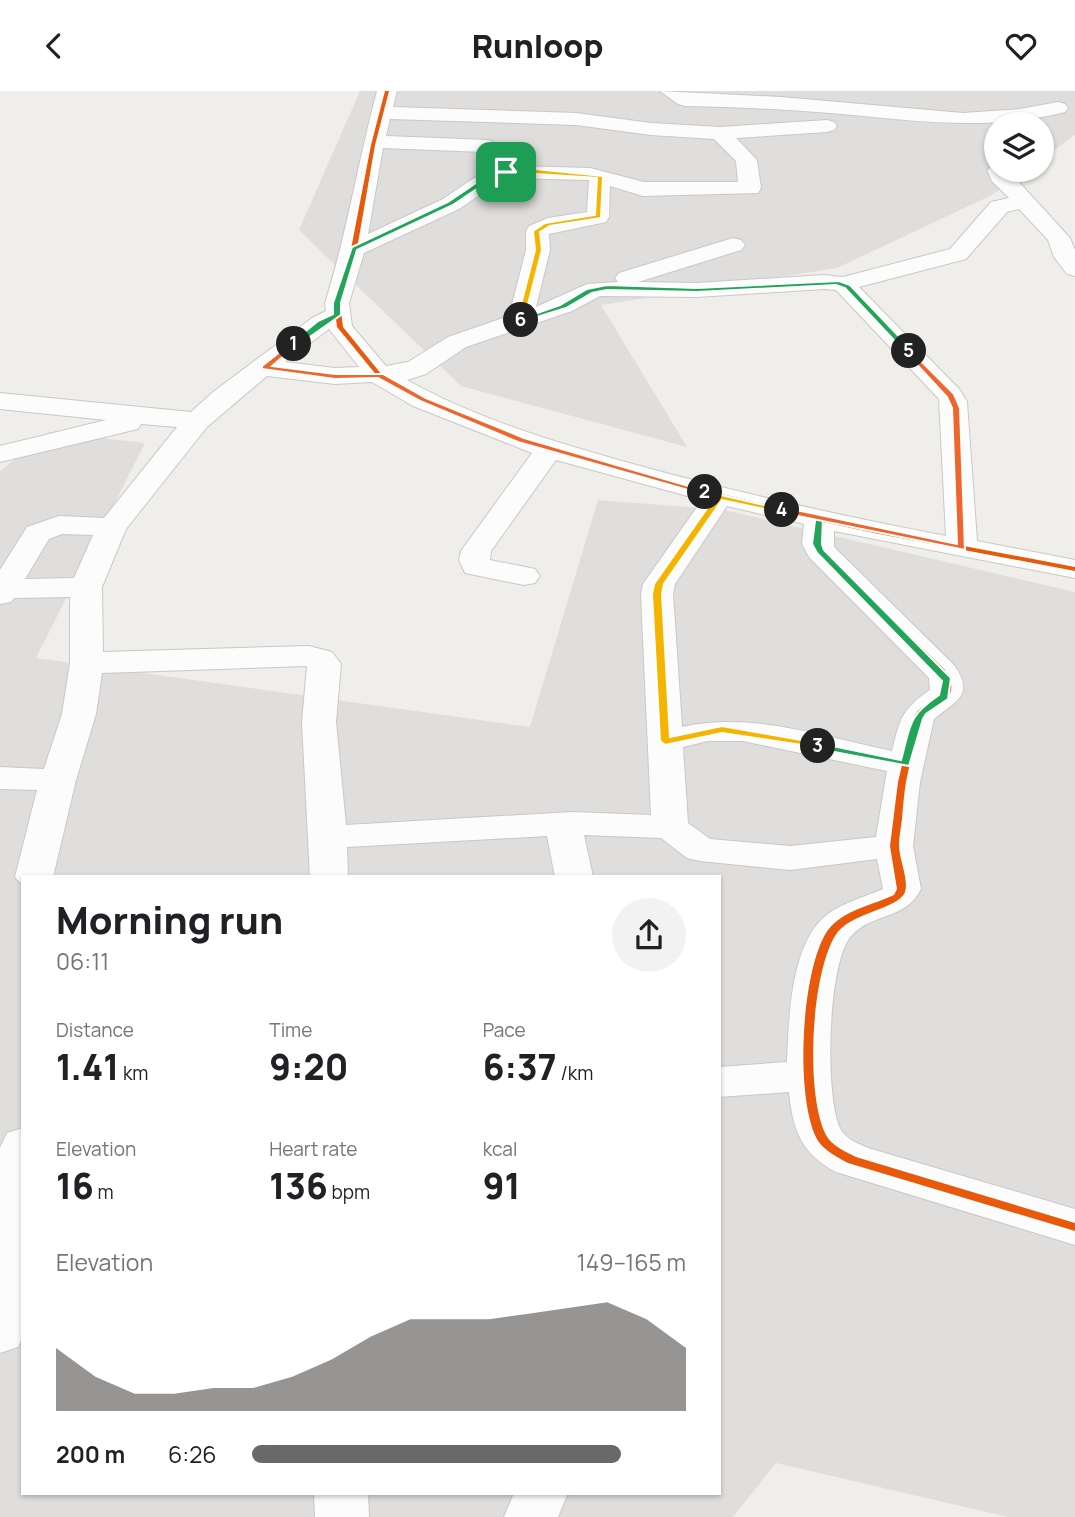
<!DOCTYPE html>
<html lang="en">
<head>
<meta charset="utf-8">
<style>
	:root { --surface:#fff; --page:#f2f2f2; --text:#202124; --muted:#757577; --accent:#6a6968 }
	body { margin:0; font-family:Manrope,sans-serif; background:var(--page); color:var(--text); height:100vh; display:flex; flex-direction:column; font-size:26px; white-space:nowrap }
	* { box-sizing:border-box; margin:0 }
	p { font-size:23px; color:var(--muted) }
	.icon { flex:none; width:38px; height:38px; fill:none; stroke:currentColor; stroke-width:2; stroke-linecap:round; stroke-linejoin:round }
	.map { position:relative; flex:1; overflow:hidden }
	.panel { position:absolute; left:21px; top:784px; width:700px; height:620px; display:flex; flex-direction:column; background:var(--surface); border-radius:0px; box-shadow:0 2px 5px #0004 }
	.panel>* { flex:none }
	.controls { position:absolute; left:984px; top:21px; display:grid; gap:14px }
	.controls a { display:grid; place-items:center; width:70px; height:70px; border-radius:50%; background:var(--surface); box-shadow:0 2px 5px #0004; font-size:35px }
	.pin { position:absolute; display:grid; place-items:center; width:60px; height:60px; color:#fff; margin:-30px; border-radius:14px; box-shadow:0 4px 10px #0006 }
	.km { position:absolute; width:35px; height:35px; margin:-18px; border-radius:50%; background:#222; color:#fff; font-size:19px; line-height:35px; text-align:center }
	.round { display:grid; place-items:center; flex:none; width:74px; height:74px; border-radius:37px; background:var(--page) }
	.overview { display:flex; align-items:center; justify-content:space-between; height:119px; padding:0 35px }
	h1 { font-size:38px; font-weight:800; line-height:52px }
	.figures { display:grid; grid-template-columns:repeat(3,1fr); gap:10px; height:119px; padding:7px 35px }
	.figures div { display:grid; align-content:center }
	.figures b { font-size:35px; font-weight:800 }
	.figures small { font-size:19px; font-weight:400 }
	.figures p { font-size:19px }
	.chart { height:196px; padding:14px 35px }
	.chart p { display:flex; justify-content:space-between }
	.chart svg { width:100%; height:126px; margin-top:7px; fill:var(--accent); opacity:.7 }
	ul { padding:0 35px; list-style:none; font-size:23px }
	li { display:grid; grid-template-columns:112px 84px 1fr; align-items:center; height:52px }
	li i { height:18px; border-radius:9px; background:var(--accent) }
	header { display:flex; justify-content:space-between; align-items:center; height:91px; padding:0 35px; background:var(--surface); font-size:32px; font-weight:800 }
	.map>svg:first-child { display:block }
</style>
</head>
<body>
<header><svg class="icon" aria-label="back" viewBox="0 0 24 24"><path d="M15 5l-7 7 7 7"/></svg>Runloop<svg class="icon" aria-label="heart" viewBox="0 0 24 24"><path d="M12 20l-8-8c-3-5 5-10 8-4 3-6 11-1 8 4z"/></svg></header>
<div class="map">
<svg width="1075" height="1426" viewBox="0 0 1075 1426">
	<rect width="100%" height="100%" fill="#f0eeeb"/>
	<path fill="#dfdedc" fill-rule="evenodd" d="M360,0h715v44l-34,25v-36h-45v46h31l-35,25 -155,73 -236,37 86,142 -226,-61 -162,-156z
		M49,341l96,11 -109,215 494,69 68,-227 126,10 351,82v925h-67l-232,-54 -43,54h-733v-1046zM23,786h696v616h-696z"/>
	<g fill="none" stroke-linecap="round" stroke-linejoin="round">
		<defs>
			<path id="minor" d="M377,0h20l-4,16 183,6 75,10 69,4 107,-7 7,2 3,4 -3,4 -7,2 -91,6 21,22 4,28 -3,5 -115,3 -33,-10 -1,31 -3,5 -57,12 1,16 -14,57 51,-23 31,-2 -3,-4 4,-5 114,-35 8,2 4,5 -4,5 -103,32 59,1 127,-8 19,2 107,-28 41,-47 18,-4 -17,-17 -5,-11 9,-6v6h12l62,68 5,12v26l-8,-2 -13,-17 -6,-17 -29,-31 -12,3 -41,47 -107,28 101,103 7,12 10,139 98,19v18l-241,-47v16l120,118c21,30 3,35 -20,54l-14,63 -7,64 8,43c-15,31 -47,23 -69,46 -25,25 -28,165 -11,195 5,9 18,14 27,18l207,61v36l-239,-73c-35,-19 -43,-41 -47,-80l-70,5v-30l68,-5c2,-43 3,-120 41,-148 16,-12 37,-17 55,-25l-6,-30 -87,11 -90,-9 -13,-3 -26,-20 -77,-3 9,42h-38l-8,-41 -200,11 1,30h-38l-8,-155 5,-56 -205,7 -6,41 -20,66 -23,97h-30v9l-8,-9 22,-87 -37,-1v-22l44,2 18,-55 8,-51v-66l-56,1 -3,4 -11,2v-34l27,-43 32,-11 45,2 73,-91 -36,-3 -3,5 -138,33v-16l106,-26 -106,-11v-16l191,19 22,-20 99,-74 14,-7 -1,-8c22,-70 33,-141 52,-212zM390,28l186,6 75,10 63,4 22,22 2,21h-94l-54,-14 -77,-2 -14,-21 -11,-5 -102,-4zM383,57l100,4 11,18 -20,8 -31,21 -75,35zM509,87l80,2 -2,32 -39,6 -19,8 -3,5v19l-17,66 -61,21 -40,25 -22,4 -34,-40 -3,-23 15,-50 95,-44 31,-21zM824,198l12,1 103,109 7,137c-99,-19 -198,-41 -295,-67 -83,-23 -169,-47 -244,-89l19,-6 40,-27 106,-36 28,-15 97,1zM329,238l30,38 -24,1 -50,-6zM267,285l68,8 37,-2 41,24 119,47 -71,98 -2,9 6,13 59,12 11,-2 5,-7 -5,-7 -45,-9 1,-9 65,-91 146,40 -59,84 -2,10 10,221 -79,-3 -226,13 -10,-103 5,-58 -9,-12 -23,-6 -206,6 -1,-65 24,-58 81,-102zM727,415l77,18 -2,20 7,13 120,121 1,12c-28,19 -30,28 -38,61 -68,-14 -141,-40 -210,-24l-9,-133 2,-10zM62,443l31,1 -19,43 -49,1 24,-40zM708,650h35l144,30 -11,66 -86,9 -80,-7 -22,-16 -5,-76z
				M660,0l121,6 182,16 57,-4 38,-7 7,2 3,4 -3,4c-78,20 -156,8 -235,1 -48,-4 -97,-6 -145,-7l-7,-2z
				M23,1037v209l-5,10 -18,6v-205l7,-15z
				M314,1402h54l1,24h-54z
				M514,1402h54l-10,24h-54z"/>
		</defs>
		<use href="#minor" stroke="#c9c8c7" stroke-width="2"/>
		<use href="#minor" fill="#fdfcfc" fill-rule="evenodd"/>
		<defs>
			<path id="cycleway" d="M385,0h4l-14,54 -18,104 -17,54 3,24 39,48 43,24 126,50 170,45 158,36 196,37v4l-196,-37 -56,-12 -2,22 2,6 122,120c20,32 -12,29 -24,49 -5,21 -11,42 -15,63 -2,12 -3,24 -4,37 -1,8 -3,18 -3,26 0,14 10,35 6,47 -7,18 -56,20 -70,44 -24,40 -30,158 -9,199 6,11 20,17 30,22l219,66v8l-227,-68c-11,-6 -23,-12 -30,-22 -24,-41 -17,-173 10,-211 15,-20 45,-25 66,-35l3,-6 -7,-43 8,-64 15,-63c2,-4 3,-7 7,-10 13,-12 32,-14 19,-36l-122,-120 -4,-9 3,-24 -98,-23 -171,-46 -126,-50 -43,-24 -41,-50 -3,-24 17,-54 20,-104z"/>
		</defs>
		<use href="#cycleway" stroke="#fff" stroke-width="4"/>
		<use href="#cycleway" fill="#e8590c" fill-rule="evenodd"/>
	</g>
	<path fill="#22a559" stroke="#fff" stroke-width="2" d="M504,79l5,2 -25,12 -31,21 -96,45 -16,53v12l-44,31h-6v-3l27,-22 15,-7v-11l19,-56 96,-45 31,-21z"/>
	<path fill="#f0652b" stroke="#fff" stroke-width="2" d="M291,252l7,1 -26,22 63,8h48l43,24 98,40 185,54 -7,2 -184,-52 -98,-41 -42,-23 -43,1 -73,-10v-3z"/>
	<path fill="#22a559" stroke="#fff" stroke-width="2" d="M705,398l118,28 -1,27 2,6 127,128 -3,21 -22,15 -3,5 -14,47 -91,-17 -6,-3 6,-3 83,17c10,-36 6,-43 38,-65l3,-14 -125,-128 -5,-9 3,-23 -113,-27 -2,-2z"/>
	<path fill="#f5b400" stroke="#fff" stroke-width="2" d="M717,403l69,16 -4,3 -60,-13 -58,84 -2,10 8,143 52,-11 96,17 5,3 -1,2 -100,-15 -57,12 -5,-4 -8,-147 2,-10z"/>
	<path fill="#f0652b" stroke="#fff" stroke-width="2" d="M909,258l45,45 6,14 5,142 -187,-38v-4l4,-1 175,37 -5,-136 -5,-11 -41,-44z"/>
	<path fill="#22a559" stroke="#fff" stroke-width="2" d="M839,190l11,4 61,64v4h-5l-61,-65 -9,-3 -139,7 -90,-2 -15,3 -26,15 -45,14 -4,-2 43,-15 27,-16 20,-4 90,3z"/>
	<path fill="#f5b400" stroke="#fff" stroke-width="2" d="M526,77l77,8 -2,42 -51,8 -10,6 2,18 -18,70 -3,2 -4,-2 18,-70 -2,-19 12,-8 50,-8 2,-37 -94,-6z"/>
</svg>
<div class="controls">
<a><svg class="icon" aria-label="layers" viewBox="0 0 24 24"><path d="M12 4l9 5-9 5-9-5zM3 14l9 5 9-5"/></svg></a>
</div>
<div class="pin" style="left:506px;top:81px;background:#1e9e55"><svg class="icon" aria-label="arrive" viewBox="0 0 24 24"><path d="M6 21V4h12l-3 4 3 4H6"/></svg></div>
<b class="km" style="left:294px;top:253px">1</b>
<b class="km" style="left:705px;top:401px">2</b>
<b class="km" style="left:818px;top:655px">3</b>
<b class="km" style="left:782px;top:419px">4</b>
<b class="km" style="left:909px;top:260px">5</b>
<b class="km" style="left:521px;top:229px">6</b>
<section class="panel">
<div class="overview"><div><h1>Morning run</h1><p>06:11</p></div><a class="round"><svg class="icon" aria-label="share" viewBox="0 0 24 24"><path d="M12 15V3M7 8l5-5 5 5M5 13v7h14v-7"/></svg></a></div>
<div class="figures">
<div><p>Distance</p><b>1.41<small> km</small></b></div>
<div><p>Time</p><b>9:20</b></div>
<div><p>Pace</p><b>6:37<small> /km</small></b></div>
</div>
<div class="figures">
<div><p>Elevation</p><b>16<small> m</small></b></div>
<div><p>Heart rate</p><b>136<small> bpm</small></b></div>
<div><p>kcal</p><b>91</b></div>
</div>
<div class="chart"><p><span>Elevation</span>149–165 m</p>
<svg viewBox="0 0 160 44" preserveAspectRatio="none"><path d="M0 44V22L10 32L20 38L30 38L40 36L50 36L60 32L70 26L80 18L90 12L100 12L110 12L120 10L130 8L140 6L150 12L160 22V44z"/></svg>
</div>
<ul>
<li><b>200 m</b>6:26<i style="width:85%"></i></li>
</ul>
</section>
</div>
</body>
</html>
